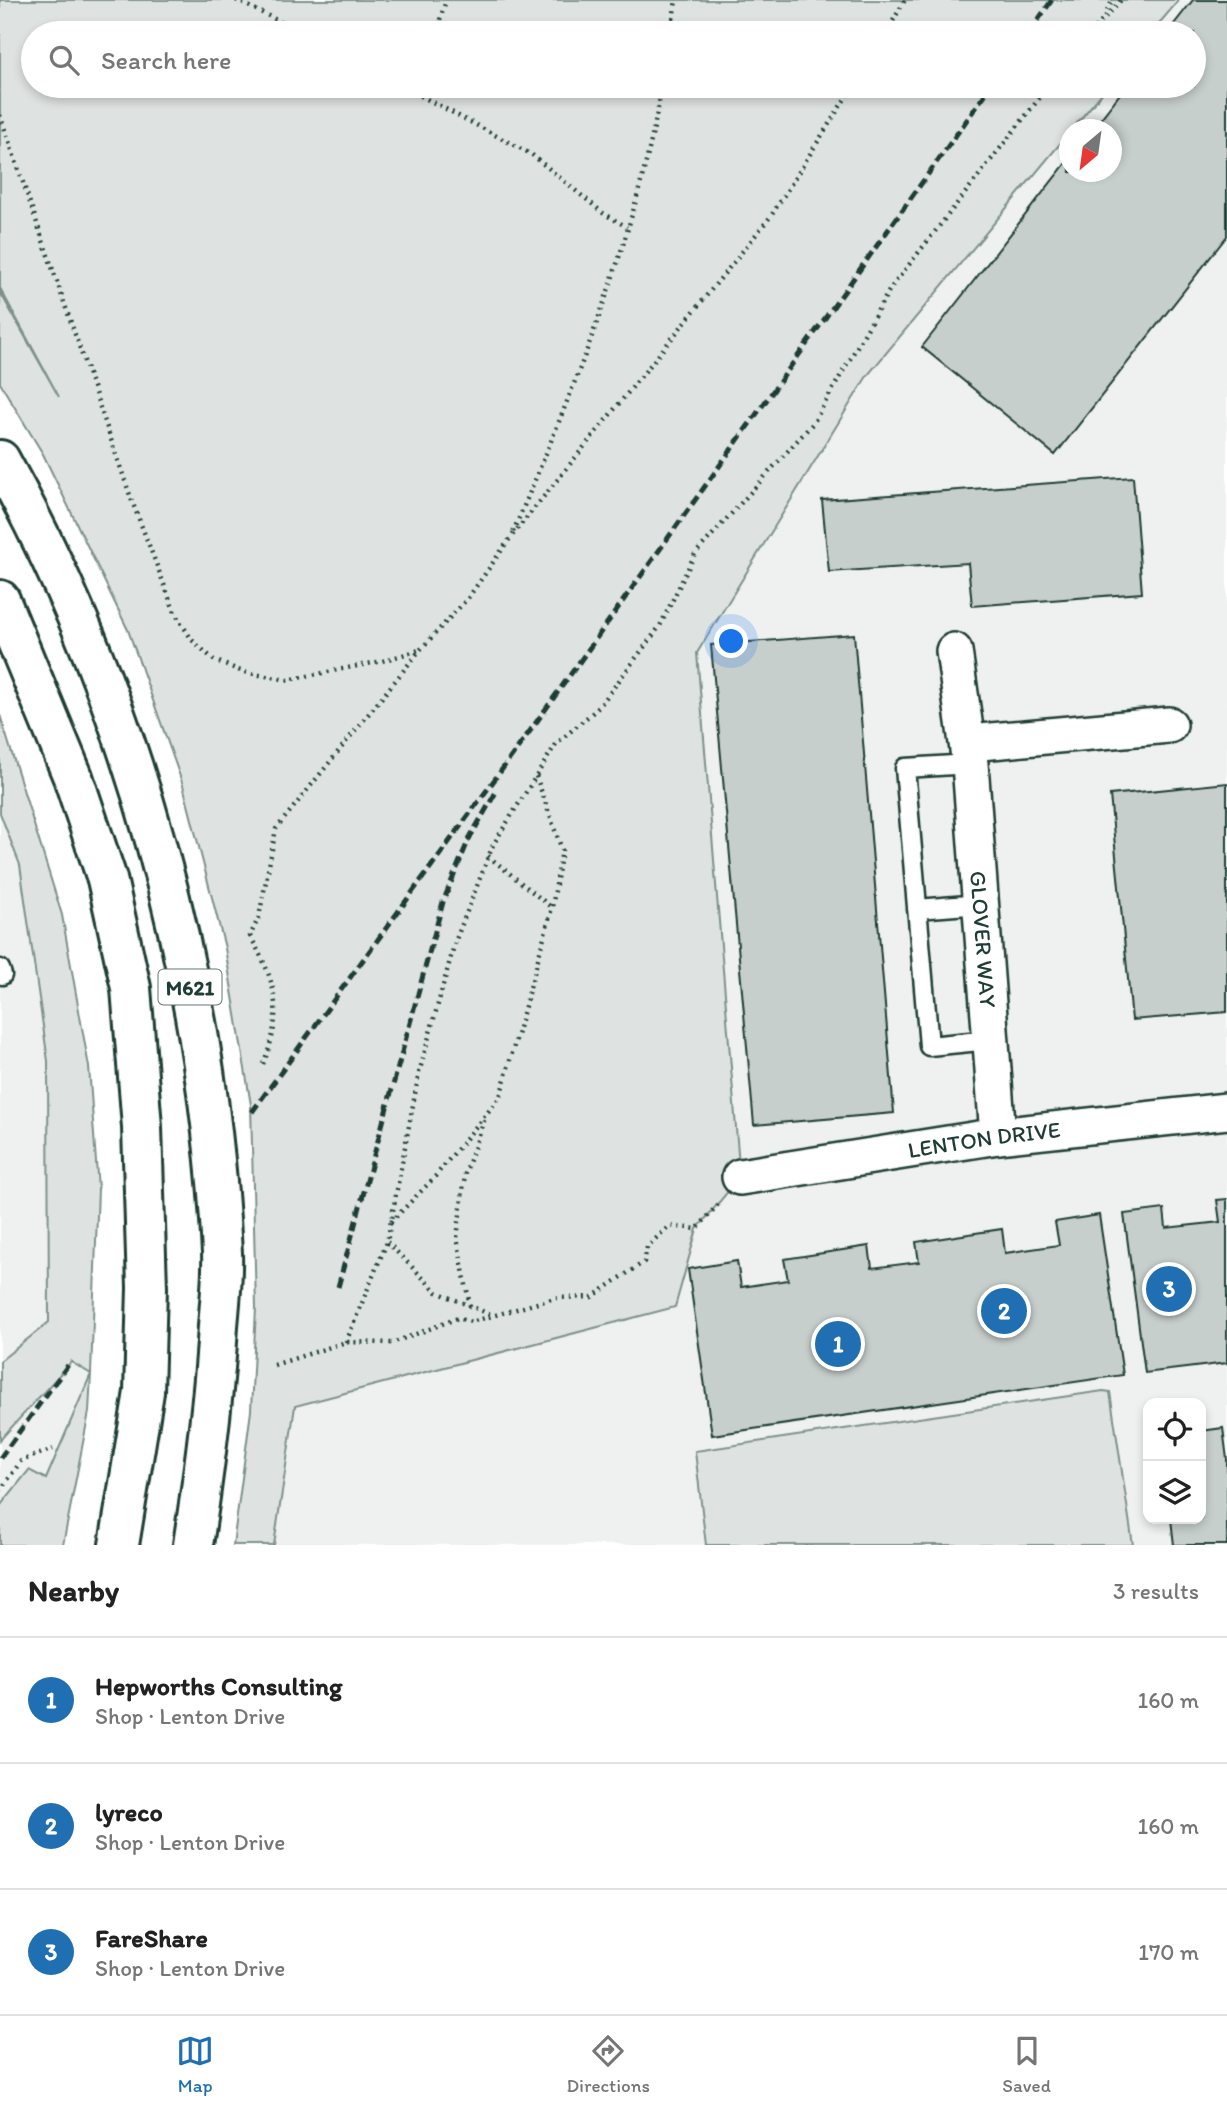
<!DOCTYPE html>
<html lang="en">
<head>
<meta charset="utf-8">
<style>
  :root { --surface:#fff; --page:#f6f6f6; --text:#222; --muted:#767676; --line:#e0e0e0; --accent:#1f6fb2 }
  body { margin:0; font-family:Itim,sans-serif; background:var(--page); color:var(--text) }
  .controls { position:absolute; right:21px; bottom:21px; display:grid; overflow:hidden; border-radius:14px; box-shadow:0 4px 10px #0003 }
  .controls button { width:63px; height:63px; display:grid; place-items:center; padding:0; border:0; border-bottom:2px solid var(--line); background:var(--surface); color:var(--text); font:35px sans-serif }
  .compass { position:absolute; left:1059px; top:119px; width:63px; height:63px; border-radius:50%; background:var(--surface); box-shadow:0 4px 10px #0003; rotate:209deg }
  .you { position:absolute; left:732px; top:642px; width:24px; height:24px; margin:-18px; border:5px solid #fff; border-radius:50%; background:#1a73e8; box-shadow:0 0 0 10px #1a73e833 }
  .badge { display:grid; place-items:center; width:46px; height:46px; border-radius:50%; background:var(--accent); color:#fff; font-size:23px; font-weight:700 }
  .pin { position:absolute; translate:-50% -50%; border:4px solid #fff; box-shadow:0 2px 7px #0006 }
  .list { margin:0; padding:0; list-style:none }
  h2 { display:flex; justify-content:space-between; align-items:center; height:91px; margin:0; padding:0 28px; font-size:30px }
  h2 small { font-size:23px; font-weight:400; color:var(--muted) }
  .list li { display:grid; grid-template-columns:46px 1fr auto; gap:21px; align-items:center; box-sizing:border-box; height:126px; padding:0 28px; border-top:2px solid var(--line) }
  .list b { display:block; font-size:26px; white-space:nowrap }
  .list p { margin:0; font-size:23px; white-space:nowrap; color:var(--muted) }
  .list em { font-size:23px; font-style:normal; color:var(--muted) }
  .icon { flex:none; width:38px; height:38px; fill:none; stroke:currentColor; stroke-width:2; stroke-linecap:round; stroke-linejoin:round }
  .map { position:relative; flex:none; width:1227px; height:1545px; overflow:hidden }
  .search { position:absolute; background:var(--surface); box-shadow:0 4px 10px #0003; left:21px; right:21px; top:21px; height:77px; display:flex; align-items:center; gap:18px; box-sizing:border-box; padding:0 24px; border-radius:38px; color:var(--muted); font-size:26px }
  .sheet { height:469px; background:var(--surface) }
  nav { display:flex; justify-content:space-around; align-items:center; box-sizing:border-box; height:98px; border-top:2px solid var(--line); background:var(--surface); font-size:19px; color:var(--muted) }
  nav a { display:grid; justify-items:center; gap:4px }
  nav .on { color:var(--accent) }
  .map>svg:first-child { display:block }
  .built { fill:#eef1f0; fill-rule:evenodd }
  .green { fill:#dee3e2; stroke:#7e908b; stroke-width:2 }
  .building { fill:#c7cfcc; stroke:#1f3d34; stroke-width:2 }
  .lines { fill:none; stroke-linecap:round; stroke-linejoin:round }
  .lane-casing { stroke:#1f3d34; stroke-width:23 }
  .street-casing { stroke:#1f3d34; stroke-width:40 }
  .highway-casing { stroke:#1f3d34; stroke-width:44 }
  .path { stroke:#1f3d34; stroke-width:4.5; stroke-dasharray:2 5; stroke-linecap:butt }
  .lane { stroke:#fff; stroke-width:18 }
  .street { stroke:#fff; stroke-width:35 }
  .highway { stroke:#fff; stroke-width:38 }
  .rail { stroke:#1f3d34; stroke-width:5; stroke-dasharray:10 5; stroke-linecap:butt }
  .labels { text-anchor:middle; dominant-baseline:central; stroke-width:5; stroke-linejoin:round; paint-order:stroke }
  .shield { fill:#fff; stroke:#627771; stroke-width:2 }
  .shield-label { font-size:21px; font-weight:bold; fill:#1f3d34 }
  .street-label { font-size:23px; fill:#1f3d34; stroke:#fff }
</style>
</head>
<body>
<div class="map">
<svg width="1227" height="1545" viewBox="0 0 1227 1545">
  <rect width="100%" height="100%" fill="#fff"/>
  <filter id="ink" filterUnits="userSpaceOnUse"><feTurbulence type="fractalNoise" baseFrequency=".0143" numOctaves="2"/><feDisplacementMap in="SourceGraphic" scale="14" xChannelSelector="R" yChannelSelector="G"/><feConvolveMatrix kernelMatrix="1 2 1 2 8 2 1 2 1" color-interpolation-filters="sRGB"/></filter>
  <g filter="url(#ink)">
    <path class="built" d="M1179 0H1227V1545H274L295 1406 675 1307 697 1229 740 1177 696 653 867 376 1069 132 1070 172H1112V130L1071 129 1108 86H1194V33H1151ZM1148 1403H1201V1519H1148Z
      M0 813 20 865 48 1061 49 1322 0 1361Z
      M71 1361 91 1373 46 1479 0 1506V1440Z"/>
    <path class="green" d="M0 0H1179L1151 33H33V86H1108L867 376 697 653 740 1177 697 1229 675 1307 295 1406 274 1545H233L251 1411 256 1308 251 1105 225 948 183 785 128 630 43 454 0 383V292L59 397 0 288Z
      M0 715 62 915 89 1067 98 1189 91 1373 89 1412 63 1545H0V1506L29 1470 46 1479 91 1374 71 1362 0 1440V1361L49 1322 48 1061 20 865 0 813Z
      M1103 1391 1110 1392 1133 1545H706L695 1451Z"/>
    <path class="building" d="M1193 0H1227V236L1055 455 922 347 1070 158V172H1112V130H1092L1126 86H1194V33H1167Z
      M1133 477 1142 593 972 606 968 563 829 572 822 500Z
      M854 634 894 1113 754 1125 711 645Z
      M1227 783V1012L1132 1020 1110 795Z
      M1227 1199V1363L1145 1373 1124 1214 1164 1209 1166 1228 1220 1222 1217 1200Z
      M1099 1215 1123 1375 712 1435 688 1269 737 1261 741 1287 788 1280 784 1259 869 1246 872 1268 919 1262 916 1242 1002 1229 1005 1253 1059 1245 1055 1222Z
      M1223 1428 1227 1459V1545H1174L1171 1519H1201V1431Z"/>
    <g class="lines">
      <g class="lane-casing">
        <path id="lane" d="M970 764 905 768 929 1046 990 1040
          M917 909 981 904
          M0 969 2 975"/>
      </g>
      <g class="street-casing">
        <g id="street">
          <path id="s1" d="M954 651 970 764 998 1136"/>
          <path d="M969 743 1169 725"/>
          <path id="s2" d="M740 1177 998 1136 1227 1111"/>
        </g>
      </g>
      <g class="highway-casing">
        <path id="highway" d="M0 460C134 700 208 979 222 1253 223 1277 220 1302 218 1326 214 1400 204 1472 193 1545
          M0 600 73 777 107 879 131 988 142 1127 147 1288 144 1392 119 1545"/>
      </g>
      <path class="path" d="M236 0 303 33
        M1107 11 1113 0
        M436 33 446 0
        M671 33 676 0
        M886 33 905 0
        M1091 33 1121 0
        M402 86 531 154 603 213 627 227
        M0 115 132 501 175 613 192 640 214 660 243 672 288 680 382 661 419 650
        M513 532C574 388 635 241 662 86
        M488 856 551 907
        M263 1064C284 1014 277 982 250 936L259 917 276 829 420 650 468 598 511 537 771 216 853 86
        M391 1222 433 1179 500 1097 552 908 562 850 536 776
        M387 1242 437 1292 494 1316
        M470 1306 457 1238 465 1174 485 1118
        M346 1342 387 1242 419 1073 455 942 493 845 556 744 599 707 660 626 695 554 814 422 890 289 1049 86
        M274 1365 346 1342 392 1343 458 1318 471 1322 555 1298 592 1297 644 1262 647 1247 669 1226 697 1229 720 1202
        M0 1491 21 1461 53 1449"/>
      <use href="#lane" class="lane"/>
      <use href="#street" class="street"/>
      <use href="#highway" class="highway"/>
      <path class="rail" d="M1029 33 1052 0
        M252 1112 530 731 991 86
        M338 1287 443 902 469 839 496 792
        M0 1458 71 1361"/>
    </g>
  </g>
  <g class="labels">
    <rect class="shield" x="158.5" y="969.5" width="63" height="35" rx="5"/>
    <g class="shield-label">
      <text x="190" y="987">M621</text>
    </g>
    <g class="street-label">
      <text stroke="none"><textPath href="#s1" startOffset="290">GLOVER WAY</textPath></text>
      <text stroke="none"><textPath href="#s2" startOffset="247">LENTON DRIVE</textPath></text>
    </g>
  </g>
</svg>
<div class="controls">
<button><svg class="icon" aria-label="locate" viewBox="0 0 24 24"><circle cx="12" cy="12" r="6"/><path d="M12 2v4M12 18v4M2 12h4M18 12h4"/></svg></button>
<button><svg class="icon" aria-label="layers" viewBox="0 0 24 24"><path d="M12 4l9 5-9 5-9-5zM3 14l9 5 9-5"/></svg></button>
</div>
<svg class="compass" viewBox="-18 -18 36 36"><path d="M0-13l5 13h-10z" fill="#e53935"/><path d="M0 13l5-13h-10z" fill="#767676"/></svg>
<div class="you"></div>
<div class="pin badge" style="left:838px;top:1344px">1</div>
<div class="pin badge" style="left:1004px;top:1311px">2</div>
<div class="pin badge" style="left:1169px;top:1289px">3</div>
<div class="search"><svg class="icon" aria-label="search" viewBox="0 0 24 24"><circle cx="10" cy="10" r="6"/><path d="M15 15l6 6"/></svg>Search here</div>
</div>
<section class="sheet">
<h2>Nearby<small>3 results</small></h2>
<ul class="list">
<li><span class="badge">1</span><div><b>Hepworths Consulting</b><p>Shop · Lenton Drive</p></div><em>160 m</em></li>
<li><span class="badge">2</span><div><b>lyreco</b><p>Shop · Lenton Drive</p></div><em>160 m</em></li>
<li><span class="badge">3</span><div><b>FareShare</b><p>Shop · Lenton Drive</p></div><em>170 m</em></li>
</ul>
</section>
<nav>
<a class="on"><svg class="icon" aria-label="map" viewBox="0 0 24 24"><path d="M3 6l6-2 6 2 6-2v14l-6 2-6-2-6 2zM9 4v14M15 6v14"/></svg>Map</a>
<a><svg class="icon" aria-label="directions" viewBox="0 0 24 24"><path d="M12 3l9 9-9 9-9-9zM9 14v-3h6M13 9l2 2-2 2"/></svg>Directions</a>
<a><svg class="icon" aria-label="saved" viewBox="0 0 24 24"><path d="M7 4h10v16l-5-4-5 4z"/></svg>Saved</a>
</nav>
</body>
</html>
